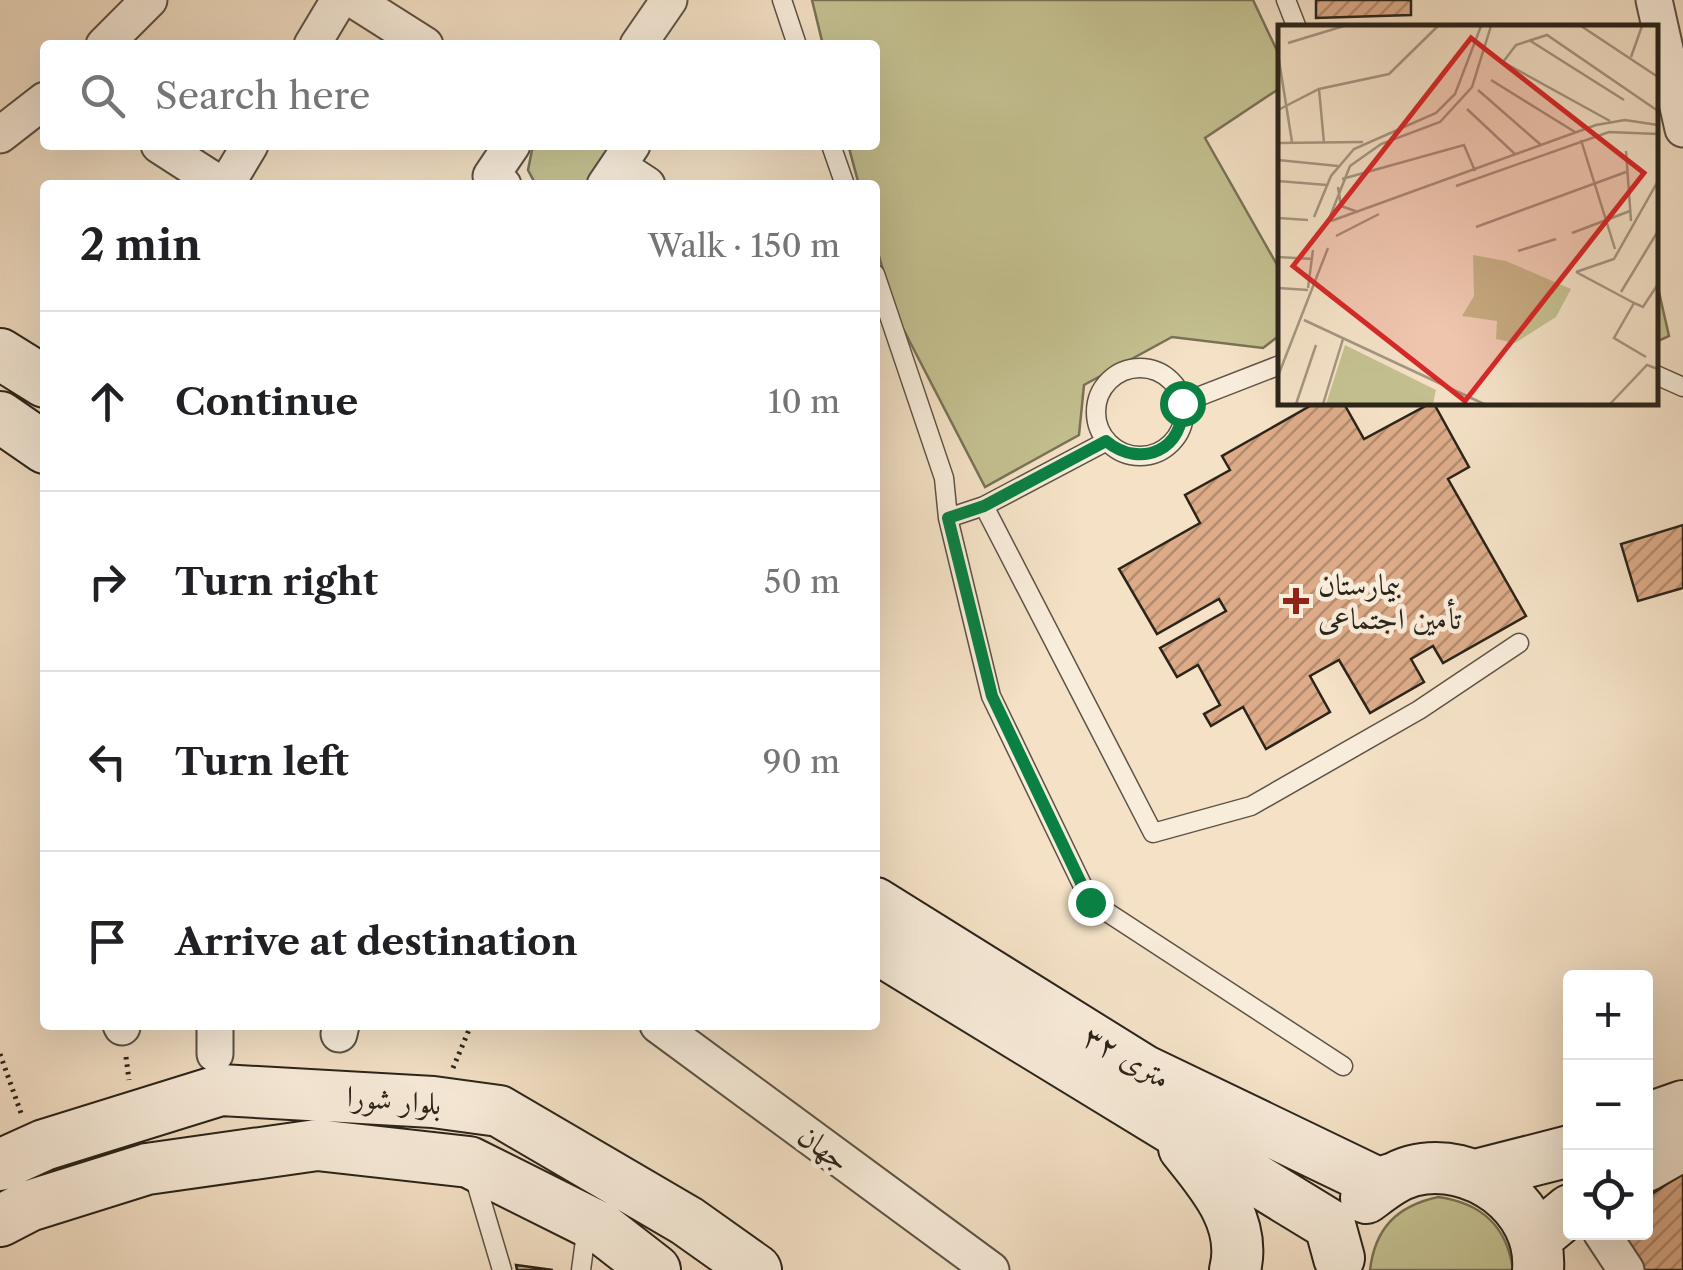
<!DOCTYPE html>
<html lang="en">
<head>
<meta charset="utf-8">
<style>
  :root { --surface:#fff; --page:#f2f2f2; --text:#202124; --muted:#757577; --line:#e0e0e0 }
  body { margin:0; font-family:"Libre Caslon Text",Amiri,serif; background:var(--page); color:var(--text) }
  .controls { position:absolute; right:30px; bottom:30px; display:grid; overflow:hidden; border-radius:10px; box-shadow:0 10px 40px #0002 }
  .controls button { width:90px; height:90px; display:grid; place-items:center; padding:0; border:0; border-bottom:2px solid var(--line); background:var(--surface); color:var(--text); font:50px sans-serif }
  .stop { position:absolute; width:30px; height:30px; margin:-22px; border:8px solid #0b8043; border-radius:50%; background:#fff }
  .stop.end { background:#0b8043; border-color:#fff; box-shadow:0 2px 10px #0008 }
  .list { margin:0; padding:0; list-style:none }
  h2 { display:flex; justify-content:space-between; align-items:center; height:130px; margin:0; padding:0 40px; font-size:42px }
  h2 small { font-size:32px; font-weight:400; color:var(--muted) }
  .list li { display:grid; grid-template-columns:65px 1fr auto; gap:30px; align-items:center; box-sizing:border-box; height:180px; padding:0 40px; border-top:2px solid var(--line) }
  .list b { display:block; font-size:38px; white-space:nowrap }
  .list em { font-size:32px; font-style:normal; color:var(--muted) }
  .icon { flex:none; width:55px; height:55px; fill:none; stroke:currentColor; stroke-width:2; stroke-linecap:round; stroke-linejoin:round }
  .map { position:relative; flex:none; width:1683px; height:1270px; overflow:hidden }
  .search { position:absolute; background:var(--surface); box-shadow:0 10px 40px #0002; left:40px; top:40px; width:840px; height:110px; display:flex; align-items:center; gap:25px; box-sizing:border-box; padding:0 35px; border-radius:10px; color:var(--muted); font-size:38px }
  .panel { position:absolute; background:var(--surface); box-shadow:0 10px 40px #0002; left:40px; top:180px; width:840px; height:850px; border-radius:10px }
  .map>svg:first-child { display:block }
  .green { fill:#c4c090; stroke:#787255; stroke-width:2.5 }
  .building { fill:url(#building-hatch); stroke:#2b241a; stroke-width:2.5 }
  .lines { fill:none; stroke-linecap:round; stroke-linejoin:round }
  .lane-casing { stroke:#5d5345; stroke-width:21 }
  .street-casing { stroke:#5d5345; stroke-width:39 }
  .secondary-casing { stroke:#2b241a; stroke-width:54 }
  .path { stroke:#2b241a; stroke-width:5; stroke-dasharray:2.5 5; stroke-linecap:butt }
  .lane { stroke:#f8ecda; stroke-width:18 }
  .street { stroke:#f8ecda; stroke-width:35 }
  .secondary { stroke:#f8ecda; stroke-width:50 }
  .route { stroke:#0b8043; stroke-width:12 }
  .poi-dot { fill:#8f2418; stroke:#f8ecda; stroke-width:4 }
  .labels { text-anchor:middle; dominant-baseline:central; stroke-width:9; stroke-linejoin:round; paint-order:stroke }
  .poi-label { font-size:30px; fill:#2b241a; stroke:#f8ecda; text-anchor:start }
  .street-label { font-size:30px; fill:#2b241a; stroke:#f8ecda }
  .inset-road { fill:none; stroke:#a49581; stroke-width:2.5 }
  .view { fill:#d62828; fill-opacity:0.15; stroke:#d62828; stroke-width:5 }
  .inset-edge { fill:none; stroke:#2b241a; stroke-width:5 }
</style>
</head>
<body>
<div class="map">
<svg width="1683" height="1270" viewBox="0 0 1683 1270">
  <defs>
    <pattern id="building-hatch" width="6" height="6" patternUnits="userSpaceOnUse" patternTransform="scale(2.5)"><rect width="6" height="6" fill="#ddab88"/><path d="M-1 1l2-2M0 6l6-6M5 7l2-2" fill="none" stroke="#b38b6e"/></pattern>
  </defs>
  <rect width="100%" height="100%" fill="#f4e1c6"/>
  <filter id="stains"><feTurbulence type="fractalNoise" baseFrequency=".002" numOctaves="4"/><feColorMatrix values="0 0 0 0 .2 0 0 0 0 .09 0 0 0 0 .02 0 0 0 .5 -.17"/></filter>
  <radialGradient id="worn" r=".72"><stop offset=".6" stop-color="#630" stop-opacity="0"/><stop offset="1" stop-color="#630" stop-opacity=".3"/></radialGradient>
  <path class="green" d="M812 0H1253L1280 57V88L1205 138 1280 270V335L1263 348 1172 337 1084 385 1079 435 985 487 896 315 875 242V185H859L849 148 875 145V45H823Z
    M533 145H617L591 185H536L528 170Z
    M1656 279 1669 336 1656 342Z
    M1438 1197C1482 1203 1507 1226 1513 1270H1370C1375 1228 1397 1206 1438 1197Z"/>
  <path class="building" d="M1316 0H1411V15L1316 18Z
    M1317 402H1343L1364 439 1433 402 1469 467 1448 479 1526 616 1443 663 1433 646 1411 659 1424 682 1370 713 1339 660 1310 676 1330 712 1266 749 1243 707 1211 726 1204 714 1220 705 1198 665 1177 677 1160 648 1226 611 1219 599 1157 634 1119 569 1200 523 1185 495 1230 470 1222 456Z
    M1683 525V588L1638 601 1621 544Z
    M1683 1173V1270H1643L1617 1232H1646V1198Z
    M516 1265 553 1270H517Z"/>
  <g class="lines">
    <g class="lane-casing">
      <path id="lane" d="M782 0 797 45
        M1286 0 1297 28
        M831 145 845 185
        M875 274 944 478 948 518 991 696 1090 901 1343 1066
        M1096 412a44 44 0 1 1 88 0a44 44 0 1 1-88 0Z
        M1656 375 1683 387
        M1182 403 1280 365
        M984 506 1153 833 1251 806 1419 710 1519 643
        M948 518 984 506 1107 441
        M474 1176 502 1270
        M581 1270 587 1226"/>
    </g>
    <g class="street-casing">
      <path id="street" d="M354 0 425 45
        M1654 0 1683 129
        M104 45 149 0
        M312 45 339 0
        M638 45 669 0
        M0 135 45 100
        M159 145 221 185
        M618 166 647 185
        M226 185 250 145
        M503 185 491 176 512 145
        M605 185 632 145
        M121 1025 122 1027
        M215 1025V1054
        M658 1025 991 1270
        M339 1034 341 1025
        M1601 1232 1626 1270"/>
    </g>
    <g class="secondary-casing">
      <path id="secondary" d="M0 354 45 382
        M0 417 45 448
        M875 903 1143 1070 1380 1184 1391 1179
        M875 947 1330 1225 1339 1258
        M1646 1119 1683 1106
        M1184 1148C1212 1183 1247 1222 1235 1270
        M0 1165 44 1145 221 1090 433 1102 499 1111 687 1221 756 1270
        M1646 1166 1683 1145
        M1476 1175 1570 1151
        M1366 1198C1381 1187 1394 1176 1412 1171 1473 1155 1543 1205 1538 1270
        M0 1221 29 1206 147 1169 317 1145 469 1162 601 1228 655 1270
        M1535 1239 1570 1210"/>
    </g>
    <path class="path" d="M0 1054 21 1113
      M126 1057 129 1080
      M453 1068 471 1025"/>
    <use href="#lane" class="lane"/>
    <use href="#street" class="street"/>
    <use href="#secondary" class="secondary"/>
  </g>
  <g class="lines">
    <path class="route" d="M1090 902 992 696 948 518 984 506 1106 441C1141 470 1186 449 1182 403"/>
  </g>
  <path class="poi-dot" d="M1291 586h10v10h10v10h-10v10h-10v-10h-10v-10h10z"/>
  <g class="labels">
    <g class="poi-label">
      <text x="1318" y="584">بیمارستان<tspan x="1318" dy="34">تأمین اجتماعی</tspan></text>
    </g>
    <g class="street-label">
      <text transform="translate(1127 1057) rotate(30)">۳۲ متری</text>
      <text transform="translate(394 1100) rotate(5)">بلوار شورا</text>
      <text transform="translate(824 1148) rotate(36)">جهان</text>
    </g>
  </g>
  <g transform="translate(1278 25)">
    <rect width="380" height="380" fill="#f4e1c6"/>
    <path d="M195 230 228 236 293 264 278 292 237 318 218 314 219 296 184 291 196 271ZM67 320 158 365 155 379H48Z" fill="#c4c090"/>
    <path class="inset-road" d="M303 1 380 52M251 15 346 75M10 18 66 1M0 29 14 117M353 32 364 1M213 55 297 107M41 64 46 118M200 65 263 120M189 84 238 130M0 85 41 64 111 49 160 1M332 96 225 37 238 20 269 10 380 86M303 115 337 224M0 118 85 117M348 126 353 196M0 135 60 141M64 154 186 120 197 146M0 156 49 160M178 161 331 107 380 109M60 162 63 181 80 187M36 192 53 151 76 124 158 88 177 69 203 1M0 193 30 195M51 194 72 141 103 119 162 97 194 62 213 1M53 196 318 100 347 95 380 100M198 202 348 147M294 208 352 186M58 211 101 189M240 226 278 214M0 232 35 234M298 247 336 234 380 156M298 247 356 278M0 263 30 265M30 263 35 225M343 267 380 206M356 278 336 313 368 332M356 278 365 282 380 259M26 295 206 379M0 351 50 223M18 379 38 320M45 379 65 314M332 379 369 340 380 344"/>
    <path class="view" d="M193 13 366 148 187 376 15 241Z"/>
    <rect width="380" height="380" class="inset-edge"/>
  </g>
  <rect width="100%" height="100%" filter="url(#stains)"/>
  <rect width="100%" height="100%" fill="url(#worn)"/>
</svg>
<div class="controls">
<button>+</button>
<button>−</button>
<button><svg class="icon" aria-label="locate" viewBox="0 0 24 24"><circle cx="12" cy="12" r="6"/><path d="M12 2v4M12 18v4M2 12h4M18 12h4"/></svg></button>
</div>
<div class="stop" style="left:1182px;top:403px"></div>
<div class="stop end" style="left:1090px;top:902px"></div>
<div class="search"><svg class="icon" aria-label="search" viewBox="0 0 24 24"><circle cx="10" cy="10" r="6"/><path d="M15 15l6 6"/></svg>Search here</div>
<section class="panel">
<h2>2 min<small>Walk · 150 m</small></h2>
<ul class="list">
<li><svg class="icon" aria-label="ahead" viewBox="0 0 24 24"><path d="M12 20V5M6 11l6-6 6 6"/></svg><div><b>Continue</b></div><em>10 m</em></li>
<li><svg class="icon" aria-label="right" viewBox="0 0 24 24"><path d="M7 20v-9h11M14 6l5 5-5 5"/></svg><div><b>Turn right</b></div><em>50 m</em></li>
<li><svg class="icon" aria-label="left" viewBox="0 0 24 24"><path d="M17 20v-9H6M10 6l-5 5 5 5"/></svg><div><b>Turn left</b></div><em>90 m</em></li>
<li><svg class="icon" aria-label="arrive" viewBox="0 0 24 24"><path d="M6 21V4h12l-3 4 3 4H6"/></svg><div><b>Arrive at destination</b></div></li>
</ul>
</section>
</div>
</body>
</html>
